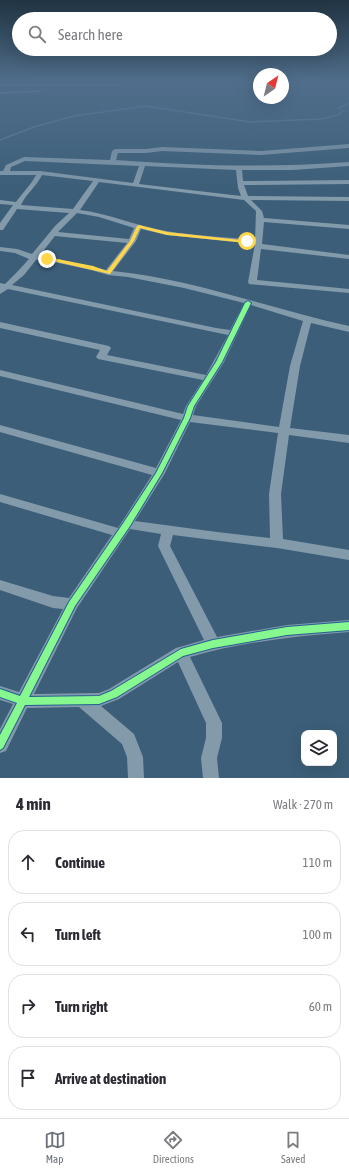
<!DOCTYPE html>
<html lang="en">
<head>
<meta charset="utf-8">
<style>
  :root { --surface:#fff; --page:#f2f2f3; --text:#2b2b33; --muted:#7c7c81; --line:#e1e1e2; --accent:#6c717a }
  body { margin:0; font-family:"Asap Condensed",sans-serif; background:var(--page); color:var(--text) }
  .controls { position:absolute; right:12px; bottom:12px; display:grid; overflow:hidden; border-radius:8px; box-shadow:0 4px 16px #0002 }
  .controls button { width:36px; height:36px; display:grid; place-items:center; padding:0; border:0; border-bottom:1px solid var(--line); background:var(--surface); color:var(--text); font:20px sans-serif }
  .compass { position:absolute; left:253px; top:68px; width:36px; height:36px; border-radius:50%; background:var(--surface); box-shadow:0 4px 16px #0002; rotate:35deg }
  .stop { position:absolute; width:12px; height:12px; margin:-9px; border:3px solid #ffd54a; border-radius:50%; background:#fff }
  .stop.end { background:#ffd54a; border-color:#fff; box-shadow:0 1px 4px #0008 }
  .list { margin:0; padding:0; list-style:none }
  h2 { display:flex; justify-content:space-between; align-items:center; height:52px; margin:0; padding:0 16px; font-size:17px }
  h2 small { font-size:13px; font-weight:400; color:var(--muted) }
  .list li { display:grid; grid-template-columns:26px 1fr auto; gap:12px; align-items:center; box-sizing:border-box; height:64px; margin:0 8px 8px; padding:0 8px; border:1px solid var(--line); border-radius:16px }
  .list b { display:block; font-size:15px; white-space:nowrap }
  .list em { font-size:13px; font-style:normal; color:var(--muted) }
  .icon { flex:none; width:22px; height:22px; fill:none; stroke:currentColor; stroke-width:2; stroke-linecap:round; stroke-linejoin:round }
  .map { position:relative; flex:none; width:349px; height:778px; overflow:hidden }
  .search { position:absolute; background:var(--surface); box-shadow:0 4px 16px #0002; left:12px; right:12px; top:12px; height:44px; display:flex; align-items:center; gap:10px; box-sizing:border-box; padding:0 14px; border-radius:22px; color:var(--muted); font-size:15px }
  .sheet { height:340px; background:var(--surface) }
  nav { display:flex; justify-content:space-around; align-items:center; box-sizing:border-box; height:56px; border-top:1px solid var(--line); background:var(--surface); font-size:11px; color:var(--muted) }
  nav a { display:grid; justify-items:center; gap:2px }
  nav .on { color:var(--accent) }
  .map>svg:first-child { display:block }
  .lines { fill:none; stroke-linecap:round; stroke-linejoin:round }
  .stream { stroke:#557f9e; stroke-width:1.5 }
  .street { fill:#839aab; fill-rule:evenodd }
  .cycleway-casing { stroke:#236190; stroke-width:2 }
  .cycleway { fill:#87f88f; fill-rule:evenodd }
  .route { fill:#ffd54a }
</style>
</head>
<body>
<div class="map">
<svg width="349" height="778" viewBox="0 0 349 778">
  <rect width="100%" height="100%" fill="#3c5e78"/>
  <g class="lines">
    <path class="stream" d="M0 140 34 127 74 116 146 106 250 122 321 119 338 115 343 111 339 108 349 103"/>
    <path class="street" d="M0 84H121L123 85 121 86H0Z
      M42 90 40 92 0 94V92Z
      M349 144V148L261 155 162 151 146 153H118L116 160C196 166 270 168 349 162V166L293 170H242L243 181 349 180V184L244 185 248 196 349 197V201L251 200 262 211 264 218 349 225V229L264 222 262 244 349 255V259L261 249 257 280 349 289V293L249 284 248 282 255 244 167 235 141 229 136 241 113 271C194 279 270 309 349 326V332L311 323 300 366 290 428 349 435V443L289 435 281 494 283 539 349 550V560L277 548 173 535 170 546 217 637 287 625 349 620V632C295 636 242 642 190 657L222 723V738L217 758 219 778H203L201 758 206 738V723L178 662 119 699 101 706 134 734 143 757 144 778H128L127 757 122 744 79 707 27 708 6 751 0 753V729L13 704 0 700V686L19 692 63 609 53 608 0 590V580L53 596 69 598 112 535 0 502V494L118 528 152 475 0 432V425L156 468 181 420 0 376V370L183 414 186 406 203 380 98 359 96 357 100 350 0 328V322L109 346 111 348 107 355 206 375 228 335 8 289 0 294V283L5 284 18 271 29 259 15 253 0 251V247L17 249 32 254 55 226 69 213 17 209 3 230H0V223L13 205 0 204V200L16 202C23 192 31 185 36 175H0V171H3L6 165 24 157 110 160 112 151 115 149H146L162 147 261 151ZM25 161 139 166 133 183 40 171H10L11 167ZM145 166 236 170 238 188 241 196 139 184ZM42 175 93 181 73 209 21 205C26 194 36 187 42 175ZM99 182 244 200 256 211 255 240C226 237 195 236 166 231 137 226 110 214 80 210ZM77 213 99 217 134 228 129 239 58 232ZM55 236 127 243 106 270 40 255ZM40 259 91 270 108 275 128 277 184 288 244 303 230 330 216 328 12 285 24 275 36 260ZM251 305 303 321 290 366 279 427 193 415 196 406 224 362ZM190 422 278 433 269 494 270 538 217 532 135 521 165 473ZM130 529 161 534 158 546 204 640 176 648 109 689 99 693 34 694 77 608Z"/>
    <g class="cycleway-casing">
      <path id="cycleway" d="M248 301 251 303 222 362 194 406 190 418 162 473 130 526 75 606 29 697 99 696 111 691 181 649 213 640 287 627 349 622V630L287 635 213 648 183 656 117 697 99 704 25 705 3 748 0 750V735L17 703 0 697V689L20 696 69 602 124 522 156 473 184 418 188 406 216 362 245 303Z"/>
    </g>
    <use href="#cycleway" class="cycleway"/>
  </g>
  <linearGradient id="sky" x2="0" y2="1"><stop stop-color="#213442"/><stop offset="0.43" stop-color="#506e8b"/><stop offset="1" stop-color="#506e8b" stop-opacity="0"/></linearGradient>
  <rect width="349" height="191" fill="url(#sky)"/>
  <path class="route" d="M139 225 167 232 250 241 247 243 167 235 140 228 134 241 110 274 44 259 47 257 93 266 107 271 130 241 137 226Z"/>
</svg>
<div class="controls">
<button><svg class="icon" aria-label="layers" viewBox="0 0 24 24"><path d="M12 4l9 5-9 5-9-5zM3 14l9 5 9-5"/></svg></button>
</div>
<svg class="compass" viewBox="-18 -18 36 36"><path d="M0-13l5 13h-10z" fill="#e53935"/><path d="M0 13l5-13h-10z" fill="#7c7c81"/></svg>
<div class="stop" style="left:247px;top:241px"></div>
<div class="stop end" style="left:47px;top:259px"></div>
<div class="search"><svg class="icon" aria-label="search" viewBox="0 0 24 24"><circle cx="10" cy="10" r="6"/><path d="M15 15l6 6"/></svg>Search here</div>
</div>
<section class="sheet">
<h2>4 min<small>Walk · 270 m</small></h2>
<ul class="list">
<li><svg class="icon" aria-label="ahead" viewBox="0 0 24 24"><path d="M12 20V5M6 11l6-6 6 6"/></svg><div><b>Continue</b></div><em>110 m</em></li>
<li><svg class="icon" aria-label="left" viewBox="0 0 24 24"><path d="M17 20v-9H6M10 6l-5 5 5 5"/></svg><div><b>Turn left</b></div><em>100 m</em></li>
<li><svg class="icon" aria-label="right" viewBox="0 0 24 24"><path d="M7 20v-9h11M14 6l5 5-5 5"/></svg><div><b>Turn right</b></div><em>60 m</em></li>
<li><svg class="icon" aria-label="arrive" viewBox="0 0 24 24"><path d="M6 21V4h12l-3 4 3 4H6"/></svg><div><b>Arrive at destination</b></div></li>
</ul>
</section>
<nav>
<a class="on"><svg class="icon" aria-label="map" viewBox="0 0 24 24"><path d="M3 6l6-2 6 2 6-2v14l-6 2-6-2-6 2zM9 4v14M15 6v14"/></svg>Map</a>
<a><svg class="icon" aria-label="directions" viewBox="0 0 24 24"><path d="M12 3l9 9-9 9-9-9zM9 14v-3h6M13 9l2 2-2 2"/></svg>Directions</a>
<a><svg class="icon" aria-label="saved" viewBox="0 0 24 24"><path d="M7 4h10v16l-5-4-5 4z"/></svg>Saved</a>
</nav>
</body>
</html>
